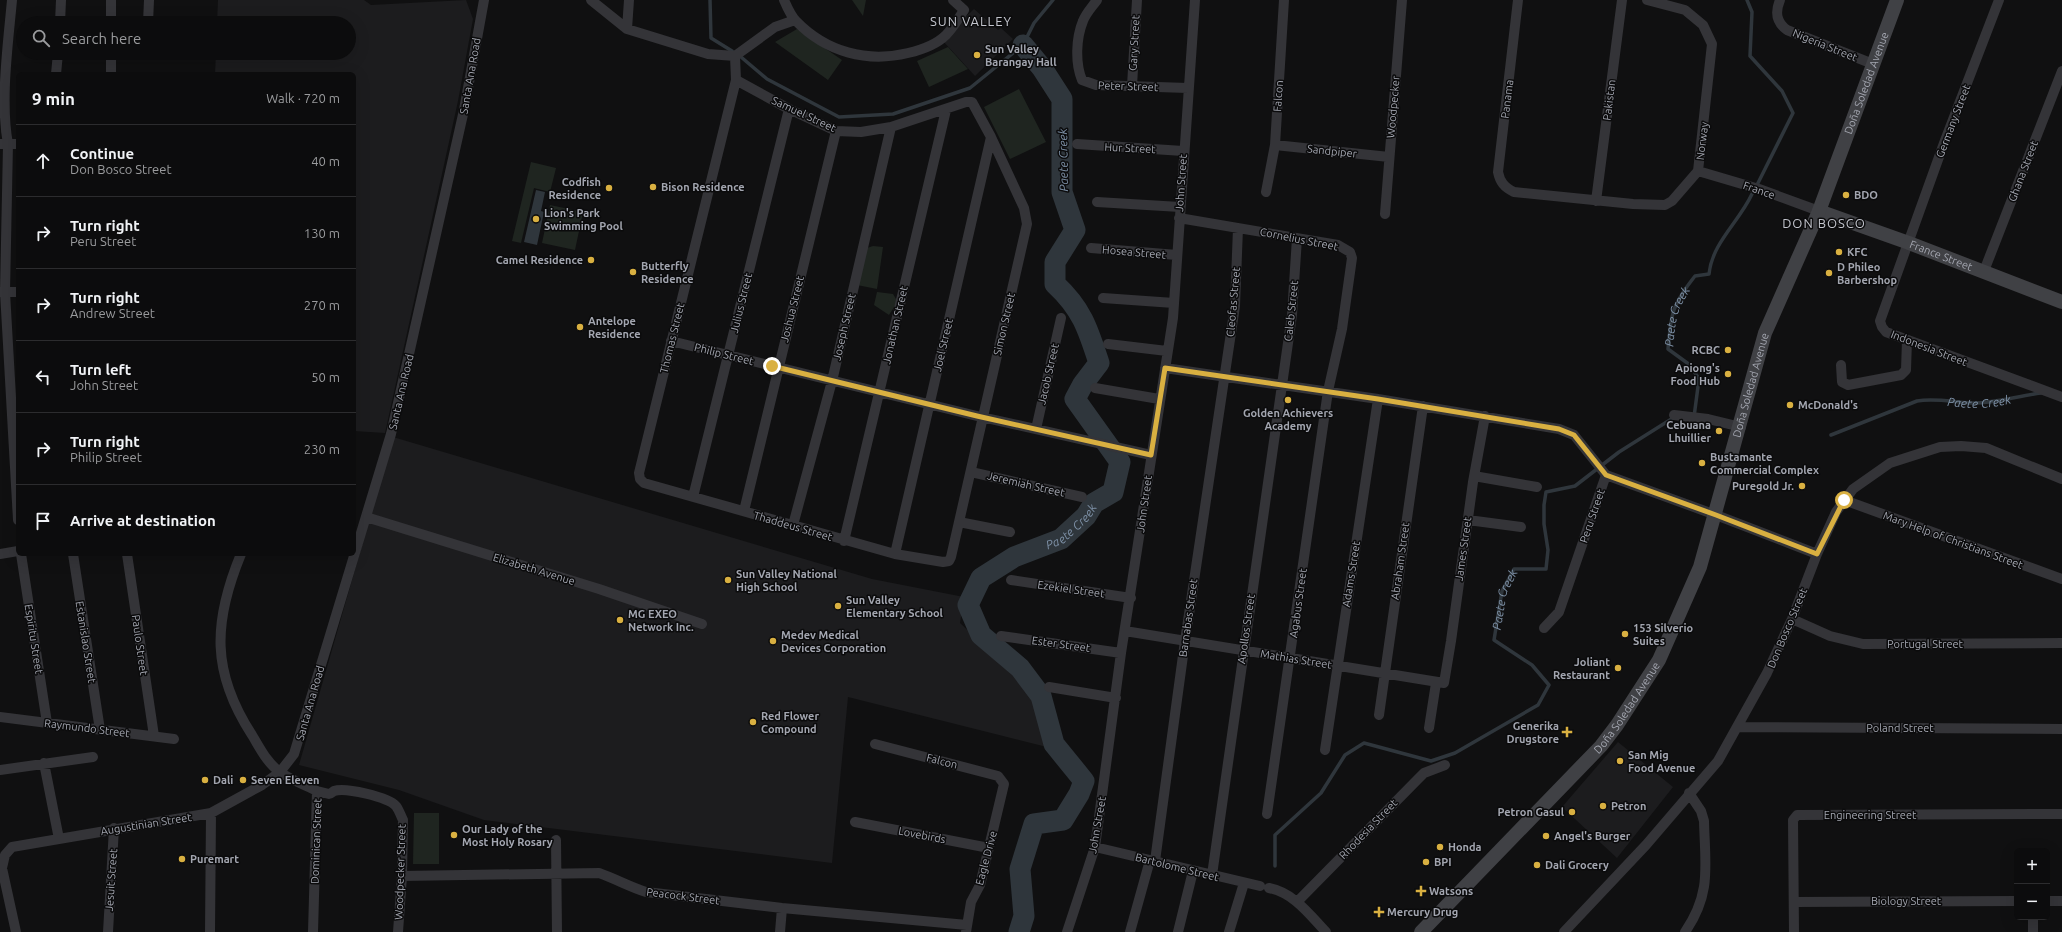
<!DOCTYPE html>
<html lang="en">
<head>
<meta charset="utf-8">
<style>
  :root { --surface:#0c0c0d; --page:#151516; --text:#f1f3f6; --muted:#9a9b9d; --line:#2c2c2e }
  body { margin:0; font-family:Ubuntu,sans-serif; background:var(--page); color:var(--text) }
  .controls { position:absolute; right:12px; bottom:12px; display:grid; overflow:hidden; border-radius:6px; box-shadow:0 4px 16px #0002 }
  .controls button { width:36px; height:36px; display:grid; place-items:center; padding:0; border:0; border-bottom:1px solid var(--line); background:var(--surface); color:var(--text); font:20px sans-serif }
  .stop { position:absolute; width:12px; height:12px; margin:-9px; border:3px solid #d9b041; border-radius:50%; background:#fff }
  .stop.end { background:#d9b041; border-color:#fff; box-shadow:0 1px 4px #0008 }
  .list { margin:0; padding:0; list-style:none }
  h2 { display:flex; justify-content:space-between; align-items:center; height:52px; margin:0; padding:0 16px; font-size:17px }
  h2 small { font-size:13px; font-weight:400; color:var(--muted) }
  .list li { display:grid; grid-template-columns:26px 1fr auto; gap:12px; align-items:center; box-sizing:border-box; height:72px; padding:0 16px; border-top:1px solid var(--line) }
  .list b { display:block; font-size:15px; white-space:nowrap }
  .list p { margin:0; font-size:13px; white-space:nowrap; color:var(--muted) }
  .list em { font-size:13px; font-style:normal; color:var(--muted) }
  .icon { flex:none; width:22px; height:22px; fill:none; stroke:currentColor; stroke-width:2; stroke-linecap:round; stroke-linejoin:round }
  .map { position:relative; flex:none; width:2062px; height:932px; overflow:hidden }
  .search { position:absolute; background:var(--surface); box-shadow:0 4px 16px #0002; left:16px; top:16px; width:340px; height:44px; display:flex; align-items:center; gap:10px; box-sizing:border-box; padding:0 14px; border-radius:22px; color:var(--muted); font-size:15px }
  .panel { position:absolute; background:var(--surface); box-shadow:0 4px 16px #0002; left:16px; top:72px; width:340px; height:484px; border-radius:6px }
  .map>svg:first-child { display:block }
  .built { fill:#1c1c1e }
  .green { fill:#1f2520 }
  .water { fill:#2f363c }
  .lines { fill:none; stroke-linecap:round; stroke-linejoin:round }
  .stream { stroke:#2f363c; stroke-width:3.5 }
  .river { stroke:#2f363c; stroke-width:21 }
  .minor { stroke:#343438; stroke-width:10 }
  .secondary { stroke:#404145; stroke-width:14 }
  .route { stroke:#d9b041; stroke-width:5 }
  .poi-dot { fill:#d9b041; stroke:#0b0b0c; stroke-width:1.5 }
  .labels { text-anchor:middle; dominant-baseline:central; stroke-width:3; stroke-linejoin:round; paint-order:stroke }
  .street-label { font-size:11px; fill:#a3a6b0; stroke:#0b0b0c }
  .poi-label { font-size:11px; font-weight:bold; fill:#a3a6b0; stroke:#0b0b0c; text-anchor:start }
  .water-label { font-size:12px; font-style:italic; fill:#7e91a7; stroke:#0b0b0c }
  .quarter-label { font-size:13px; letter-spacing:1px; fill:#c3c5cd; stroke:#0b0b0c }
</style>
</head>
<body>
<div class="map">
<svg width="2062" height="932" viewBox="0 0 2062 932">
  <rect width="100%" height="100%" fill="#101011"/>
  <path class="built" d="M218 0H364L371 5 466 0 473 19 458 101 385 433 354 431V74H215L216 53H349V23H217Z
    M974 9 998 30 1001 28 1013 39 975 76 942 40Z
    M393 437 872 579 964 597 960 623 1037 696 1051 748 848 697 832 863 484 820 399 790 299 765Z
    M1618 742 1673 787 1617 858 1562 807Z"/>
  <path class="green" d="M852 0H866L863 16Z
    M797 29 842 60 828 80 775 42Z
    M948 47 968 69 929 87 917 61Z
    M1019 89 1046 142 1010 159 984 107Z
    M531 162 556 168 550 192 534 188 521 243 512 241Z
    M550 205 583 212 575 250 542 243Z
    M873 246 883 247 877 289 857 285 867 248Z
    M877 292 893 294 896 299V304L889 315 874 305Z
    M414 813H439V864H413Z"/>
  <path class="water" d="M536 190 545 192 541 211 544 212 537 245 524 242Z"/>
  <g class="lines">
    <g class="stream">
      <path d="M710 0 711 38 732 51"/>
      <path d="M1747 0 1752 12 1750 56 1782 91 1793 113 1757 185"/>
      <path d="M741 57 767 79 839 117 893 114 970 88 1023 45 1034 23 1053 0"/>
      <path id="s1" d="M1694 417 1699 379 1690 365 1668 349C1671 313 1672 305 1695 276L1709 274C1712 243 1739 222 1752 194"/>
      <path id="s2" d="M1831 435 1917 401C1935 398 1952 402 1970 403 1994 404 2017 396 2041 393"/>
      <path id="s3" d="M1275 866V835L1321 793 1345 755 1364 743 1431 761 1455 753 1538 705 1549 685 1532 665 1494 640 1502 591 1514 569H1546L1548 550 1544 524V505L1546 492 1575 486 1619 452 1673 418"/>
    </g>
    <path class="river" id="s4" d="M1019 932 1024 916 1020 869 1034 824 1063 820 1079 794 1084 781 1054 744 1041 696 1020 668 981 635 968 605 981 578 1014 557 1061 539 1086 516 1094 503 1113 492 1120 462 1075 399 1083 384 1099 363C1088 329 1082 309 1055 284V262L1075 230 1062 192V99L1042 68 1023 45"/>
    <path class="minor" d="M12 0C8 45 0 101 8 144L5 292 18 520
      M111 0V23
      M591 0 627 29 708 54 735 56 775 27 795 20
      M784 0C787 7 791 16 796 21 826 52 867 63 908 53 921 50 936 45 946 35 953 28 959 18 964 10L953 0
      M1097 0C1092 7 1086 13 1083 21 1076 38 1075 63 1082 80L1096 85 1188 88
      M1518 0 1498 172C1500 182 1504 187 1514 192L1633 204 1665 205 1672 201 1698 171 1712 44 1703 25 1685 10 1647 0
      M1780 0C1775 12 1776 22 1787 30L1873 64
      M1999 0 1944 143 1880 321 1882 327 1886 332 2062 397
      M60 23 61 0
      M148 23 149 0
      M627 29 629 0
      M111 53V74
      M735 56 736 80 639 473 640 479 644 483 895 554 943 562 949 561 951 557 1027 224 1024 208 991 137 972 102H966L891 127 861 132 836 131 789 109 736 80
      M56 74 58 53
      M1132 86 1137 0
      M0 144H18
      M1077 144 1183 151
      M1275 145 1389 157
      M1698 171 1759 189 1819 211
      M1266 192 1275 145 1284 0
      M1596 201 1622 0
      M1097 202 1180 207
      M1385 214 1402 0
      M1179 218 1338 245 1350 252 1352 258 1342 329 1328 391 1267 814
      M1091 248 1177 255
      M1984 271 2062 71
      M0 292H18
      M1103 298 1174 303
      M671 341 977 416 1151 455
      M1108 344 1167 351
      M1841 365 1842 382 1848 385 1901 375 1906 370 1907 340
      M1165 368 1378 399 1559 429 1574 435 1606 475
      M1095 388 1159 399
      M1674 415 1708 419 1741 427
      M1036 429 1061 318
      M971 472 1082 497
      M1474 476 1537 487
      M693 497 789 109
      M1844 500 2062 579
      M744 511 836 131
      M366 517 599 589 702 624
      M1468 520 1521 527
      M959 522 1010 532
      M793 525 832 381 891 127
      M844 541 946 110
      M0 554 18 551
      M21 554 47 723
      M73 554 100 730
      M127 554 154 736
      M241 554C213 622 211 672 252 735 260 748 267 763 280 772 291 780 305 785 317 791L313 932
      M895 554 991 137
      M1011 580 1131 598
      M1792 619 1830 636 1863 644 2062 643
      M1544 628 1559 612 1606 475 1716 515 1817 554
      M1125 631 1444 683 1451 641 1473 482 1485 416
      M1001 636 1121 653
      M1049 687 1116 698
      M1379 715 1423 406
      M0 717 174 739
      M1738 727 2062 729
      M1429 728 1436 683
      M875 744 998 776 1004 784 980 885 971 902 966 932
      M1325 750 1378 399
      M44 763 59 839
      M0 770 93 757
      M317 791 329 794C331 794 332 792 334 791 345 787 388 797 396 806 399 810 401 816 403 820L402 876 398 932
      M855 822 989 848
      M556 840 557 932
      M1095 847 1260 886
      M1155 861 1185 641 1235 306 1238 228
      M1212 875 1292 315 1297 238
      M402 876 599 873C616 879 630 887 646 892L782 908 967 925
      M1269 888C1294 893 1309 914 1326 932
      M2047 901H2062
      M1297 902 1418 779 1424 773 1445 765
      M1794 902 2017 901
      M2033 917V932
      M16 932 2 868 5 855 12 847 211 813 262 785 280 772 294 754 391 434 464 110 484 0
      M108 932 114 828
      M210 932 211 813
      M780 932 782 908
      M1067 932 1095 847 1121 653 1173 318 1195 0
      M1130 932 1150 860
      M1178 932 1193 871
      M1229 932 1244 883
      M1564 932 1646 845 1718 761 1767 673 1792 619 1817 554 1836 512 1853 489 1890 463 1940 447 1961 446 1986 448 2062 479
      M1685 932C1712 893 1705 865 1704 821L1701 811 1689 793
      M1794 932 1793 820 1797 815 2062 814"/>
    <g class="secondary">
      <path id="s5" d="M1819 211 1909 243 2062 302"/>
      <path id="s6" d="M1421 932 1601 746 1617 725 1659 660 1700 567 1765 333 1819 211 1897 0"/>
    </g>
  </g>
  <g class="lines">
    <path class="route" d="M772 366 977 416 1151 455 1165 368 1378 399 1559 429 1574 435 1606 475 1716 515 1817 554 1844 500"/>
  </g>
  <g class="poi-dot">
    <circle cx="977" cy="55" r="4"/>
    <circle cx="653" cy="187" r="4"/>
    <circle cx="609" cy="188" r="4"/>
    <circle cx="1846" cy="195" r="4"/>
    <circle cx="536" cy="219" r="4"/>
    <circle cx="1839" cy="252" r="4"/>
    <circle cx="591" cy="260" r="4"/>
    <circle cx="633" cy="272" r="4"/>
    <circle cx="1829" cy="273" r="4"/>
    <circle cx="580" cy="327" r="4"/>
    <circle cx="1728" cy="350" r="4"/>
    <circle cx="1728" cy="374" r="4"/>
    <circle cx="1288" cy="400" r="4"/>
    <circle cx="1790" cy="405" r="4"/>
    <circle cx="1719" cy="431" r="4"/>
    <circle cx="1702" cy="463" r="4"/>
    <circle cx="1802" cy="486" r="4"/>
    <circle cx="728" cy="580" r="4"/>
    <circle cx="838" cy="606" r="4"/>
    <circle cx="620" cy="620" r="4"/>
    <circle cx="1625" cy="634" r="4"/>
    <circle cx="773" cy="641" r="4"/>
    <circle cx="1618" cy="668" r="4"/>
    <circle cx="753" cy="722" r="4"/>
    <path d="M1565 726h4v4h4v4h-4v4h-4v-4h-4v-4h4z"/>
    <circle cx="1620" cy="761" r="4"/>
    <circle cx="205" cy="780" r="4"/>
    <circle cx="243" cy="780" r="4"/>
    <circle cx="1603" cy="806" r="4"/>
    <circle cx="1572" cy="812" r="4"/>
    <circle cx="454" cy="835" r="4"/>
    <circle cx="1546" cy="836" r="4"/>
    <circle cx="1440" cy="847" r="4"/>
    <circle cx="182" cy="859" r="4"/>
    <circle cx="1426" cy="862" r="4"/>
    <circle cx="1537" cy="865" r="4"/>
    <path d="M1419 885h4v4h4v4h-4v4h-4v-4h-4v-4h4z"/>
    <path d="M1377 906h4v4h4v4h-4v4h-4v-4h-4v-4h4z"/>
  </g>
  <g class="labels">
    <g class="street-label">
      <text transform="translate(1134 43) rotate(-87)">Gary Street</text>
      <text transform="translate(1825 45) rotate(22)">Nigeria Street</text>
      <text transform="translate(470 76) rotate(-80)">Santa Ana Road</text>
      <text stroke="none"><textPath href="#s6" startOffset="977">Doña Soledad Avenue</textPath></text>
      <text transform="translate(1128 86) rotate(2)">Peter Street</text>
      <text transform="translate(1278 96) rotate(-86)">Falcon</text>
      <text transform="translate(1507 99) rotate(-83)">Panama</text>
      <text transform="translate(1609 100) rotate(-83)">Pakistan</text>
      <text transform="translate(1393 107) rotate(-85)">Woodpecker</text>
      <text transform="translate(804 114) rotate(25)">Samuel Street</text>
      <text transform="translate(1953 121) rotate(-69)">Germany Street</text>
      <text transform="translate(1702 141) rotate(-83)">Norway</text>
      <text transform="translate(1130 148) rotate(3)">Hur Street</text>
      <text transform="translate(1332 151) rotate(6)">Sandpiper</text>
      <text transform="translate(2023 171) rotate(-69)">Ghana Street</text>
      <text transform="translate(1181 183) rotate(-86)">John Street</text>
      <text transform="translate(1759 190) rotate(19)">France</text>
      <text transform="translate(1299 239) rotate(11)">Cornelius Street</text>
      <text transform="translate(1134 252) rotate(5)">Hosea Street</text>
      <text stroke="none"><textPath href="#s5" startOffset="130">France Street</textPath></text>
      <text transform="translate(1233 302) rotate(-85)">Cleofas Street</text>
      <text transform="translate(741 303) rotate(-76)">Julius Street</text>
      <text transform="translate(792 309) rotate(-76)">Joshua Street</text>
      <text transform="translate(1291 311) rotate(-84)">Caleb Street</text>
      <text transform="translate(1004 324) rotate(-77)">Simon Street</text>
      <text transform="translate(895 325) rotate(-77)">Jonathan Street</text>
      <text transform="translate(844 327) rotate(-77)">Joseph Street</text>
      <text transform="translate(672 338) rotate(-76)">Thomas Street</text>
      <text transform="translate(943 345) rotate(-77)">Joel Street</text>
      <text transform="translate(1929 348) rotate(21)">Indonesia Street</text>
      <text transform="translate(724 354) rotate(14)">Philip Street</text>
      <text transform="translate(1048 374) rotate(-77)">Jacob Street</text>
      <text stroke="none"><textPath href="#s6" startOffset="653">Doña Soledad Avenue</textPath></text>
      <text transform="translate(401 392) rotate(-77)">Santa Ana Road</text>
      <text transform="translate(1026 484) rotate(13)">Jeremiah Street</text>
      <text transform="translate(1144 504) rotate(-82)">John Street</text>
      <text transform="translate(1592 516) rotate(-71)">Peru Street</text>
      <text transform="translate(793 526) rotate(16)">Thaddeus Street</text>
      <text transform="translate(1953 540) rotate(20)">Mary Help of Christians Street</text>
      <text transform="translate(1463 549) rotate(-82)">James Street</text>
      <text transform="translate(1400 561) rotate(-82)">Abraham Street</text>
      <text transform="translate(534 569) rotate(17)">Elizabeth Avenue</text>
      <text transform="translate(1351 574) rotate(-81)">Adams Street</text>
      <text transform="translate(1071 589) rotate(8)">Ezekiel Street</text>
      <text transform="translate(1298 603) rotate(-82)">Agabus Street</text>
      <text transform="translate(1188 618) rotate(-82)">Barnabas Street</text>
      <text transform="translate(1787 628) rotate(-67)">Don Bosco Street</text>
      <text transform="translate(1246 629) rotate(-82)">Apollos Street</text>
      <text transform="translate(34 639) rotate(81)">Espiritu Street</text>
      <text transform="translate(86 642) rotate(81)">Estanislao Street</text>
      <text transform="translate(1061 644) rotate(8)">Ester Street</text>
      <text x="1925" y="644">Portugal Street</text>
      <text transform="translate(140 645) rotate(82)">Paulo Street</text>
      <text transform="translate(1296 659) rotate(9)">Mathias Street</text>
      <text transform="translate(310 703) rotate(-74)">Santa Ana Road</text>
      <text stroke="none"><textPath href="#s6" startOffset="305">Doña Soledad Avenue</textPath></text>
      <text transform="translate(87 728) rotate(7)">Raymundo Street</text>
      <text x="1900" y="728">Poland Street</text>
      <text transform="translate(942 761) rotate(14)">Falcon</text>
      <text x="1870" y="815">Engineering Street</text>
      <text transform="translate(146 824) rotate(-9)">Augustinian Street</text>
      <text transform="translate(1097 825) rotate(-80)">John Street</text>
      <text transform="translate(1368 829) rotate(-46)">Rhodesia Street</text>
      <text transform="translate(922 835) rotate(11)">Lovebirds</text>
      <text transform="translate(316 841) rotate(-88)">Dominican Street</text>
      <text transform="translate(986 858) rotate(-75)">Eagle Drive</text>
      <text transform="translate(1177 867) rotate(14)">Bartolome Street</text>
      <text transform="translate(400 872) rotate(-88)">Woodpecker Street</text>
      <text transform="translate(111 880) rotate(-86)">Jesuit Street</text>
      <text transform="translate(683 896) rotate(7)">Peacock Street</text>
      <text x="1906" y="901">Biology Street</text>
    </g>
    <g class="poi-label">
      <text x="985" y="49">Sun Valley<tspan x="985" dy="13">Barangay Hall</tspan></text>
      <text x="601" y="182" text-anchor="end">Codfish<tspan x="601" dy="13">Residence</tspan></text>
      <text x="661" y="187">Bison Residence</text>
      <text x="1854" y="195">BDO</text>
      <text x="544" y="213">Lion's Park<tspan x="544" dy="13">Swimming Pool</tspan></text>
      <text x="1847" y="252">KFC</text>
      <text x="583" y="260" text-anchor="end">Camel Residence</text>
      <text x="641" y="266">Butterfly<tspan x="641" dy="13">Residence</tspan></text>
      <text x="1837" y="267">D Phileo<tspan x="1837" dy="13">Barbershop</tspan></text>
      <text x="588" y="321">Antelope<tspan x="588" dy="13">Residence</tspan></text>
      <text x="1720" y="350" text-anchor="end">RCBC</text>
      <text x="1720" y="368" text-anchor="end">Apiong's<tspan x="1720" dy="13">Food Hub</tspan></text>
      <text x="1798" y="405">McDonald's</text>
      <text x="1288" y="413" text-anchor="middle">Golden Achievers<tspan x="1288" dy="13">Academy</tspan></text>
      <text x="1711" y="425" text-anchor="end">Cebuana<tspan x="1711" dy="13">Lhuillier</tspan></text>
      <text x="1710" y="457">Bustamante<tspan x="1710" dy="13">Commercial Complex</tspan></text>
      <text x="1794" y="486" text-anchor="end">Puregold Jr.</text>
      <text x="736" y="574">Sun Valley National<tspan x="736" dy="13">High School</tspan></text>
      <text x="846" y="600">Sun Valley<tspan x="846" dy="13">Elementary School</tspan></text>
      <text x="628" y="614">MG EXEO<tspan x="628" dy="13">Network Inc.</tspan></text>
      <text x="1633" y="628">153 Silverio<tspan x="1633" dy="13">Suites</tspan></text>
      <text x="781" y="635">Medev Medical<tspan x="781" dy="13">Devices Corporation</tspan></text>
      <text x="1610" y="662" text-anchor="end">Joliant<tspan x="1610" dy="13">Restaurant</tspan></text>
      <text x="761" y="716">Red Flower<tspan x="761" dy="13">Compound</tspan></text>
      <text x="1559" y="726" text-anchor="end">Generika<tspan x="1559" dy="13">Drugstore</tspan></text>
      <text x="1628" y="755">San Mig<tspan x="1628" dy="13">Food Avenue</tspan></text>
      <text x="213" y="780">Dali</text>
      <text x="251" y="780">Seven Eleven</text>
      <text x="1611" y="806">Petron</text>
      <text x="1564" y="812" text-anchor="end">Petron Gasul</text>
      <text x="462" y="829">Our Lady of the<tspan x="462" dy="13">Most Holy Rosary</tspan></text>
      <text x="1554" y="836">Angel's Burger</text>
      <text x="1448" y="847">Honda</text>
      <text x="190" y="859">Puremart</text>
      <text x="1434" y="862">BPI</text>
      <text x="1545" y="865">Dali Grocery</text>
      <text x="1429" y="891">Watsons</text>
      <text x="1387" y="912">Mercury Drug</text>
    </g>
    <g class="water-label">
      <text transform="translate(1063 160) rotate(-91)">Paete Creek</text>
      <text stroke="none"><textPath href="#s1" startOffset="116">Paete Creek</textPath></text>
      <text stroke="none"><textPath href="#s2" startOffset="155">Paete Creek</textPath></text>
      <text stroke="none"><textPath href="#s4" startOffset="536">Paete Creek</textPath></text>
      <text stroke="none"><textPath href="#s3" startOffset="488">Paete Creek</textPath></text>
    </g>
    <g class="quarter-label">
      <text x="971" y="21">SUN VALLEY</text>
      <text x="1824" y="223">DON BOSCO</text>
    </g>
  </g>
</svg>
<div class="controls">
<button>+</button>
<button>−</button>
</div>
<div class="stop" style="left:1844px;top:500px"></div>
<div class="stop end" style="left:772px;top:366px"></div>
<div class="search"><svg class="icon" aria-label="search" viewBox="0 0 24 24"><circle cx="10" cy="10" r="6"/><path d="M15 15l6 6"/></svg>Search here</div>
<section class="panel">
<h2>9 min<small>Walk · 720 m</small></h2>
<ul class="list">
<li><svg class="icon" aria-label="ahead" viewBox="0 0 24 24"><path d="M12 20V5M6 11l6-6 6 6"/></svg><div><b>Continue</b><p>Don Bosco Street</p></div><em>40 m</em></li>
<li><svg class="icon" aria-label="right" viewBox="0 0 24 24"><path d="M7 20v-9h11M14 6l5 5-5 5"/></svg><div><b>Turn right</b><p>Peru Street</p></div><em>130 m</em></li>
<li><svg class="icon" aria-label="right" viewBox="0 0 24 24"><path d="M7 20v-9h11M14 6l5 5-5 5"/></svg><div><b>Turn right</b><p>Andrew Street</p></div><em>270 m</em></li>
<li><svg class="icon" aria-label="left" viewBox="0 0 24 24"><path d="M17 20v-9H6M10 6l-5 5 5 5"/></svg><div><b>Turn left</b><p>John Street</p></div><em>50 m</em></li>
<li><svg class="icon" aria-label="right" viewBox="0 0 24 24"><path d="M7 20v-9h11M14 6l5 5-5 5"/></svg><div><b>Turn right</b><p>Philip Street</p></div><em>230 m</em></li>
<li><svg class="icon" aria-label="arrive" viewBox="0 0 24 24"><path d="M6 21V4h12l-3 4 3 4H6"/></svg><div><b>Arrive at destination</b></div></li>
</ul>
</section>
</div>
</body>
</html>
